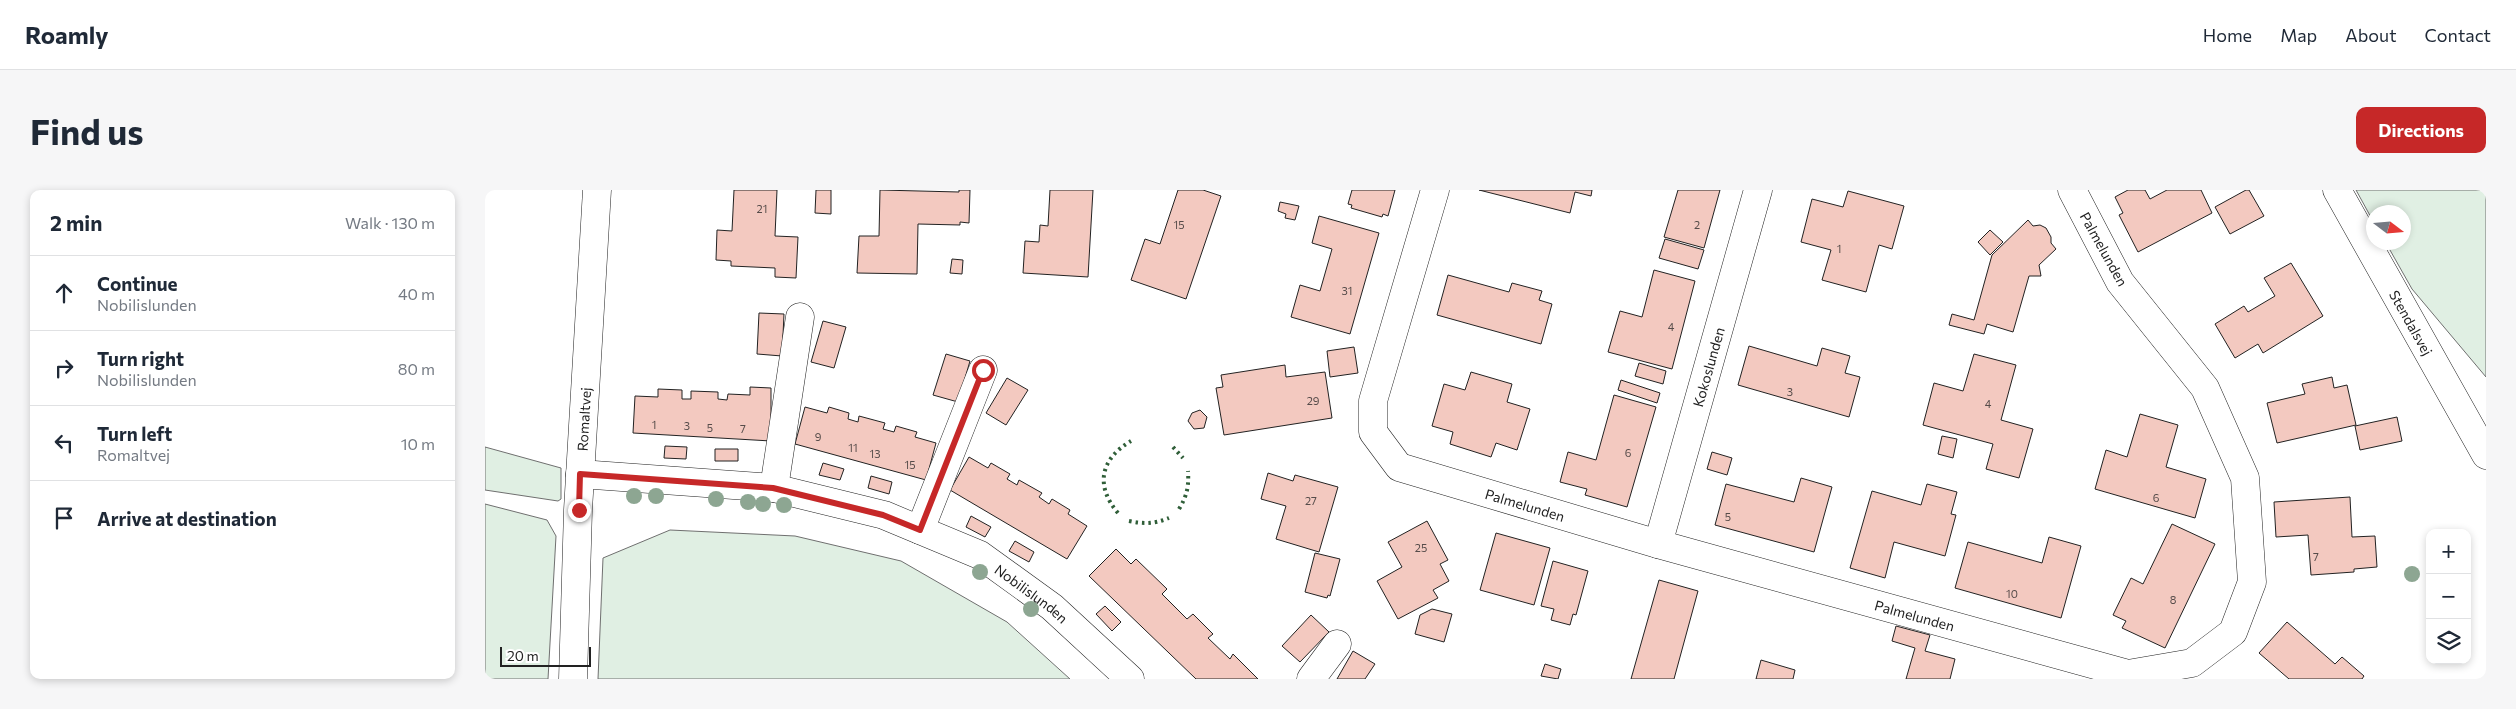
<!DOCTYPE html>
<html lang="en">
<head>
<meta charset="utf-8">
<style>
  :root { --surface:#fff; --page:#f6f6f7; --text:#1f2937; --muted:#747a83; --line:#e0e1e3; --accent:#c62828 }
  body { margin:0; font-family:Commissioner,sans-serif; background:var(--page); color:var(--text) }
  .controls { position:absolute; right:15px; bottom:15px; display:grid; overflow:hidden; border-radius:10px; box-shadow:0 2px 8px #0003 }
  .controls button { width:45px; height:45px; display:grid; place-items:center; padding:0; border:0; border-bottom:1px solid var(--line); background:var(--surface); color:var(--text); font:25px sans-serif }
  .compass { position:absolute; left:1881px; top:15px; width:45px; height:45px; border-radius:50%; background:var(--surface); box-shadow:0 2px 8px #0003; rotate:106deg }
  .scale { position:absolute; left:15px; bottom:12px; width:91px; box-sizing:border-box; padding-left:5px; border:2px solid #222; border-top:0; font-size:14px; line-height:18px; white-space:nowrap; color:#222; -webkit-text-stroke:4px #fff; paint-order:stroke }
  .stop { position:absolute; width:15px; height:15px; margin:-11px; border:4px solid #c62828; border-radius:50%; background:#fff }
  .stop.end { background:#c62828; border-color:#fff; box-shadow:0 1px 5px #0008 }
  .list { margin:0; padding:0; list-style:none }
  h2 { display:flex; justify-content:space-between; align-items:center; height:65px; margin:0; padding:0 20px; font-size:21px }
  h2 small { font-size:16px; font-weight:400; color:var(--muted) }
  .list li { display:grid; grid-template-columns:32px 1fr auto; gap:15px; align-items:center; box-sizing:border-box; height:75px; padding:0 20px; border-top:1px solid var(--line) }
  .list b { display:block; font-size:19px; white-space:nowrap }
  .list p { margin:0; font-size:16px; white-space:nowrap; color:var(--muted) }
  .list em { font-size:16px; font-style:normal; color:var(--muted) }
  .icon { flex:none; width:28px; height:28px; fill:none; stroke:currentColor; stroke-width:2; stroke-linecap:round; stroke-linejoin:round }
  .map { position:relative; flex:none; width:2001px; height:489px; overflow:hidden; border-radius:10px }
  header { display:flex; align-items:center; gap:30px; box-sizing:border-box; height:70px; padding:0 25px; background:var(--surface); border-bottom:1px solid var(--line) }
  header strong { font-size:24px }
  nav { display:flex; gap:28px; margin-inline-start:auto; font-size:18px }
  .intro { display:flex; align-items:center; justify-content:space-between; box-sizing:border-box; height:120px; padding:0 30px }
  h1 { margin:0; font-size:35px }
  .button { padding:12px 22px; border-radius:10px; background:var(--accent); color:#fff; font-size:18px; font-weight:700 }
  main { display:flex; gap:30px; padding:0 30px }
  aside { flex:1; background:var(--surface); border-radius:10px; box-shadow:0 2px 8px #0003 }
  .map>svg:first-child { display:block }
  .green { fill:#e0efe3; stroke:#6f6f6f }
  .building { fill:#f3c9c0; stroke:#222 }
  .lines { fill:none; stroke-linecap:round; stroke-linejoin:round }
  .minor-casing { stroke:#222; stroke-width:29 }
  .tertiary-casing { stroke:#222; stroke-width:29 }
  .minor { stroke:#fff; stroke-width:28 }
  .tertiary { stroke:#fff; stroke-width:28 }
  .hedge { stroke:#2f5e38; stroke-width:4; stroke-dasharray:2.5 4; stroke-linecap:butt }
  .tree { fill:#8da692 }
  .route { stroke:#c62828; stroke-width:6 }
  .labels { text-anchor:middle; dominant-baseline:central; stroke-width:4; stroke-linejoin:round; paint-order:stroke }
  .number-label { font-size:11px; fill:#564c4a }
  .street-label { font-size:14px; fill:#222; stroke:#fff }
</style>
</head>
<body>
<header>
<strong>Roamly</strong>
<nav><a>Home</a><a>Map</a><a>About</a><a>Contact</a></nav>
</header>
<div class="intro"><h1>Find us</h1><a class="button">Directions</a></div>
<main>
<aside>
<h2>2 min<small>Walk · 130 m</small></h2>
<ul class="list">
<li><svg class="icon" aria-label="ahead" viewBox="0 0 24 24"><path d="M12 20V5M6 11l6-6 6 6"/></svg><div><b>Continue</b><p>Nobilislunden</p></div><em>40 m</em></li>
<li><svg class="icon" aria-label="right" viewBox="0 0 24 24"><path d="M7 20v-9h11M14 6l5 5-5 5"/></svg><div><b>Turn right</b><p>Nobilislunden</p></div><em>80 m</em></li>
<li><svg class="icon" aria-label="left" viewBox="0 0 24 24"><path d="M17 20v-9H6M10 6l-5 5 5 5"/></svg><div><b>Turn left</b><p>Romaltvej</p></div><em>10 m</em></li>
<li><svg class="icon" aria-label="arrive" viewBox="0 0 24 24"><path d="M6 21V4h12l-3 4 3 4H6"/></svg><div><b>Arrive at destination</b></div></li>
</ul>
</aside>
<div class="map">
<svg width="2001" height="489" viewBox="0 0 2001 489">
  <rect width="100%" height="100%" fill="#fff"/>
  <path class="green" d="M1871 0H2001V187L1927 99 1901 53 1918 52V22H1888V31Z
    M0 257 76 278V309L73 311 0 300Z
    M0 314 62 330 71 346 63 489H0Z
    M185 340 310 346 416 371 522 432 585 489H113L118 368Z"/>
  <path class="building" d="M249 0H292L290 46 313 47 311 88 290 87V78L246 76V71L231 70 232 40 247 41Z
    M331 0H346V24L330 23Z
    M395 0 474 2V0H485L484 33 475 32V35L433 34 432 84 372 83 374 46H394Z
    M565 0H608L603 87 538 83 540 51 554 52 555 35 563 36Z
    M693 0H718L736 6 701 109 646 90 660 49 675 54Z
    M867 0H910L903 26 898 24 897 27 866 18 867 15 863 14Z
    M994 0H1107L1106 6 1090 2 1085 23Z
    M1193 0H1235L1219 58 1179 47Z
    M1643 0H1660L1665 9 1682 0H1716L1727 23 1653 62 1634 25 1638 23 1630 7Z
    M1761 0H1764L1779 26 1745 44 1730 17Z
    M1363 1 1419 16 1407 59 1394 55 1381 102 1337 90 1346 60 1316 52 1327 9 1358 17Z
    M795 12 814 16 810 30 800 28 801 24 793 21Z
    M834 26 894 43 865 144 806 127 815 95 835 101 847 59 827 53Z
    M1543 30 1548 36 1555 35 1561 38 1566 47V53L1571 59 1554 75 1556 86H1544L1528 142 1502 134 1499 144 1464 135 1467 124 1489 130 1507 65Z
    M1505 40 1518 52 1505 65 1493 52Z
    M1180 49 1219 60 1213 79 1174 68Z
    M467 69 478 70 477 84 465 83Z
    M1806 73 1838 126 1778 163 1773 154 1750 168 1730 134 1759 116 1763 122 1790 106 1779 88Z
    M1169 80 1210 91 1187 179 1123 162 1135 121 1157 127Z
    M963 85 1024 102 1027 93 1057 101 1054 110 1067 114 1056 154 952 125Z
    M274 123 299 124 297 166 272 164Z
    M338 131 361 137 349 178 326 172Z
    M1264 156 1332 176 1337 158 1365 166 1360 183 1375 187 1364 227 1253 195Z
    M869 157 873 183 845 187 842 161Z
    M461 164 485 171 473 212 448 205Z
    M1489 164 1531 175 1516 230 1548 239 1534 288 1501 279 1508 254 1438 235 1449 193 1478 201Z
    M1154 173 1181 181 1178 194 1150 186Z
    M800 175 801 187 840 182 847 228 739 245 731 198 738 197 736 185Z
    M986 182 1027 194 1022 212 1045 219 1032 260 1011 253 1006 267 965 254 968 242 947 236 959 194 980 200Z
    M1847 187 1849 198 1862 195 1871 235 1792 253 1782 213 1820 204 1817 194Z
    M522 188 543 200 521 235 501 223Z
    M1136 190 1175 203 1172 213 1133 200Z
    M265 197 286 198V251L148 243 150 206 173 207V199L197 200V209H206V201L233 202V209L242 210 243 204 265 205Z
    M1129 205 1171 217 1142 317 1100 305 1102 299 1075 292 1083 262 1111 270Z
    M320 217 342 223 344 217 364 223 363 229 373 232 374 226 400 233 398 239 409 242 411 236 432 242 430 247 451 253 441 290 310 254Z
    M715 220 722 227 719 238 709 239 703 231 707 223Z
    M1655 224 1693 235 1681 277 1721 289 1710 328 1610 299 1621 260 1642 267Z
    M1912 227 1917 251 1875 260 1870 236Z
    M1457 246 1472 249 1468 268 1453 264Z
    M180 256 202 257 201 269 179 268Z
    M230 259H253V271H230Z
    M1227 262 1247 268 1242 285 1222 279Z
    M484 267 503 278 506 273 525 284 522 289 532 295 534 290 557 303 554 307 564 314 567 309 585 320 583 324 602 336 582 369 465 300Z
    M338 273 359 279 355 290 334 285Z
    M783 283 808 291 810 285 853 297 834 362 791 349 801 316 776 309Z
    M386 286 407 292 404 304 383 298Z
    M1316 288 1347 297 1329 362 1230 335 1241 294 1309 312Z
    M1442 294 1472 302 1466 324 1471 325 1460 366 1409 352 1400 388 1365 378 1387 301 1436 315Z
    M1865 307 1867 347 1890 346 1892 377 1869 379V382L1826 385 1823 345 1791 347 1789 312Z
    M486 326 506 337 500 347 481 337Z
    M942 331 963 370 955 374 964 391 948 400 953 408 913 429 892 391 917 377 903 352Z
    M1687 334 1730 354 1680 458 1637 438 1641 431 1628 425 1646 388 1658 394Z
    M1011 343 1065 358 1049 415 995 400Z
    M1564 347 1596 356 1576 428 1470 398 1483 352 1557 373Z
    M530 351 549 362 544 372 524 361Z
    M631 359 646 374 651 369 682 399 677 404 702 429 708 424 728 444 723 448 745 469 748 464 773 489H711L604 386Z
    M830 363 855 369 845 406 843 405 842 408 820 402Z
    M1068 371 1103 381 1091 425 1088 424 1085 435 1066 430 1069 419 1056 416Z
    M1174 390 1213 401 1189 489H1146Z
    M620 416 636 432 627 441 611 424Z
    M947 419 967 424 959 452 930 444 935 425Z
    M826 425 844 442 815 472 797 456Z
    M1802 432 1850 474 1857 467 1879 486 1877 489H1804L1774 463Z
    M1411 436 1445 445 1440 461 1470 469 1465 489H1421L1430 458 1407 451Z
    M868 461 890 474 880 489H852Z
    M1276 470 1310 480 1308 489H1271Z
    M1060 474 1076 479 1073 489 1056 486Z"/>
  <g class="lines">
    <g class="minor-casing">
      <g id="minor">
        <path id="s1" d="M950 0 888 211V242L914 277 1173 354 1643 484 1707 473 1748 442 1767 392 1760 288 1720 198 1635 92 1587 0"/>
        <path id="s2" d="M95 284 289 298 399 325 495 365 567 417 645 489"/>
        <path d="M289 298 315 127"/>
        <path d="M435 340 498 180"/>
        <path id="s3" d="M1173 354 1273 0"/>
        <path d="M826 489 852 454"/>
      </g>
    </g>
    <g class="tertiary-casing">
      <g id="tertiary">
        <path id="s4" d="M1852 0 2001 265"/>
        <path id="s5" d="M88 489 93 320 112 0"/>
      </g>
    </g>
    <use href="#minor" class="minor"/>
    <use href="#tertiary" class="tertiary"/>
    <path class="hedge" d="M688 257 698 268
      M694 319C702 306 704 296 703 281
      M633 323C610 296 615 269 646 251
      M644 331C659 334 669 334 684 328"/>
  </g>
  <g class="tree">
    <circle cx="149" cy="306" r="8"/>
    <circle cx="171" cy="306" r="8"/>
    <circle cx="231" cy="309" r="8"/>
    <circle cx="263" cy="312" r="8"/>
    <circle cx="278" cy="314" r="8"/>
    <circle cx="299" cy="315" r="8"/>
    <circle cx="495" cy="382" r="8"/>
    <circle cx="1927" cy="384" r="8"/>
    <circle cx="546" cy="419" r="8"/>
  </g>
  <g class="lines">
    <path class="route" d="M94 320 95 284 288 298 398 325 435 340 498 180"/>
  </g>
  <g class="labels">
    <g class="number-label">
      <text x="277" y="18">21</text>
      <text x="694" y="34">15</text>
      <text x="1212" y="34">2</text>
      <text x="1354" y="58">1</text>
      <text x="862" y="100">31</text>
      <text x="1186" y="136">4</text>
      <text x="1305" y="201">3</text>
      <text x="828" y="210">29</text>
      <text x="1503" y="213">4</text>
      <text x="169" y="234">1</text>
      <text x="202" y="235">3</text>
      <text x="225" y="237">5</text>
      <text x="258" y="238">7</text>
      <text x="333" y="246">9</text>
      <text x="368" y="257">11</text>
      <text x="1143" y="262">6</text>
      <text x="390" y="263">13</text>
      <text x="425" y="274">15</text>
      <text x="1671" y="307">6</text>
      <text x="826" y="310">27</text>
      <text x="1243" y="326">5</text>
      <text x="936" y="357">25</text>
      <text x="1831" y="366">7</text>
      <text x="1527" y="403">10</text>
      <text x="1688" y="409">8</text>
    </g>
    <g class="street-label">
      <text transform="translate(1619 59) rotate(61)">Palmelunden</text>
      <text stroke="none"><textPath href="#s4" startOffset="152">Stendalsvej</textPath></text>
      <text stroke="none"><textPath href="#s3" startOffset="184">Kokoslunden</textPath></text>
      <text stroke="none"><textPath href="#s5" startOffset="260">Romaltvej</textPath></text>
      <text stroke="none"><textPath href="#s1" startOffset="426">Palmelunden</textPath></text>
      <text stroke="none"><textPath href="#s2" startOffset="476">Nobilislunden</textPath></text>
      <text stroke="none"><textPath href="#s1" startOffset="831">Palmelunden</textPath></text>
    </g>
  </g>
</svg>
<div class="controls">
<button>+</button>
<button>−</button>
<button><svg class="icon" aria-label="layers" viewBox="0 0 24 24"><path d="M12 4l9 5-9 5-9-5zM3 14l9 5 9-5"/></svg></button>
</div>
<svg class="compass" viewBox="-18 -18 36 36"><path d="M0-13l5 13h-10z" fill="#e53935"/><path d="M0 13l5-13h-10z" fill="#747a83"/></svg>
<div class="scale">20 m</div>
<div class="stop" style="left:498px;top:180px"></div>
<div class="stop end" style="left:94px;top:320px"></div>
</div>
</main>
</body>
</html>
